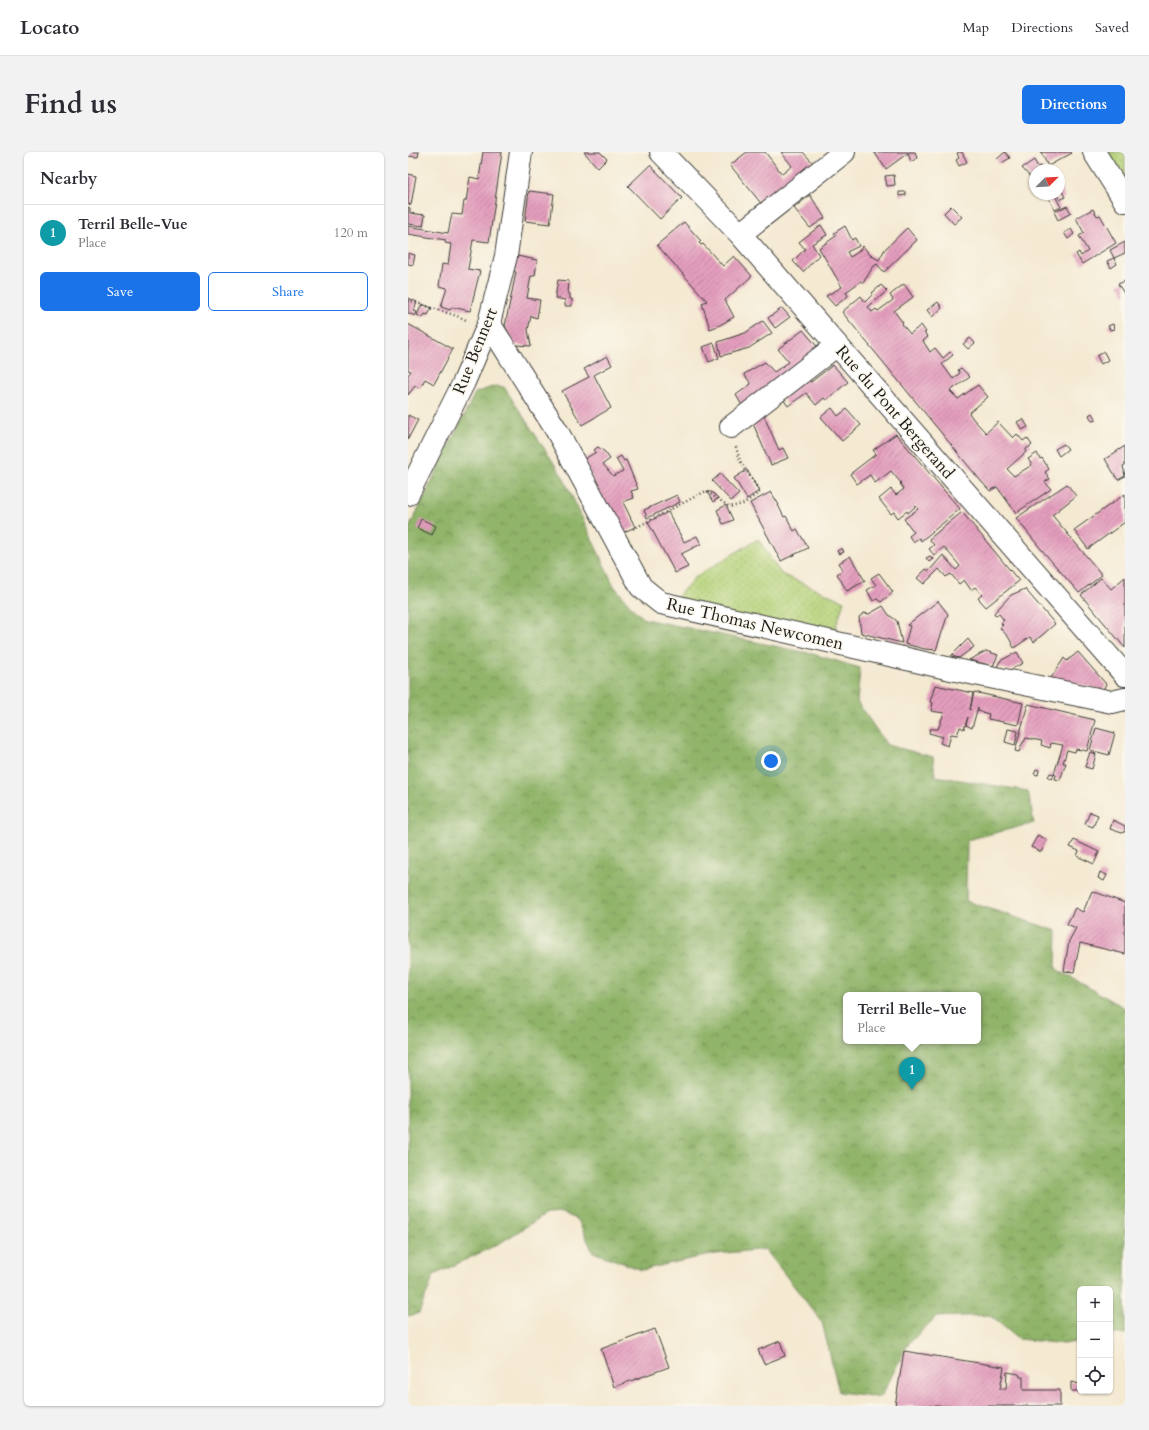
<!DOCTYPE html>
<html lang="en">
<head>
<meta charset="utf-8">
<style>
  :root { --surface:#fff; --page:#f2f2f3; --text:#2b2b33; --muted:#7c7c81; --line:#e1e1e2; --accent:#1a73e8 }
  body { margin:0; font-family:Cardo,serif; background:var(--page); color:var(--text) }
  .controls { position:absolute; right:12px; bottom:12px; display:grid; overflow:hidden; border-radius:6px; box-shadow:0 1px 3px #0004 }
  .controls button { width:36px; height:36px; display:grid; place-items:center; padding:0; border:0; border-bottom:1px solid var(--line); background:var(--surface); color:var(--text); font:20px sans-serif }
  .compass { position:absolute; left:621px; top:12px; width:36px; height:36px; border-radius:50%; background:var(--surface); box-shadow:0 1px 3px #0004; rotate:66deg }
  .you { position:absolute; left:363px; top:609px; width:14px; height:14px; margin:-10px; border:3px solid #fff; border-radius:50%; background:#1a73e8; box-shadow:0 0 0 6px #1a73e833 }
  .badge { display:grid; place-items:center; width:26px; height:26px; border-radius:50%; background:var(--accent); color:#fff; font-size:13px; font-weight:700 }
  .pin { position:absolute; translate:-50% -33px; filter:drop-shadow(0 1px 2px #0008) }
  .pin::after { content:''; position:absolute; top:21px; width:14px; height:12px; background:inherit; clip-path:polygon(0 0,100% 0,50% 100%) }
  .popup { position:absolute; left:435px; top:840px; width:138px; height:52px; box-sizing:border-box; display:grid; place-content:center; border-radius:6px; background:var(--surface); filter:drop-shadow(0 1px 3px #0005); font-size:13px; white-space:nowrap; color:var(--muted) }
  .popup b { font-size:15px; color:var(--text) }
  .popup::after { content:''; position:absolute; left:50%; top:100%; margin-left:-8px; border:8px solid transparent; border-top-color:var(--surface) }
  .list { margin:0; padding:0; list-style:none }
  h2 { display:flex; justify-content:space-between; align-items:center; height:52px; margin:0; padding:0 16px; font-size:17px }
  h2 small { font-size:13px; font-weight:400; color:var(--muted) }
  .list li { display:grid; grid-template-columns:26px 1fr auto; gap:12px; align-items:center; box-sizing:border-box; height:56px; padding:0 16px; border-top:1px solid var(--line) }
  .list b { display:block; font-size:15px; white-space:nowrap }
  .list p { margin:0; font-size:13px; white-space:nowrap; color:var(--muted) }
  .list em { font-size:13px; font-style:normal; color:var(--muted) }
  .actions { display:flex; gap:8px; padding:12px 16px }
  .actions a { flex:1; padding:9px 0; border:1px solid var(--accent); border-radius:6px; text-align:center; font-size:14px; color:var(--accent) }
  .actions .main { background:var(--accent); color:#fff }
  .icon { flex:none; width:22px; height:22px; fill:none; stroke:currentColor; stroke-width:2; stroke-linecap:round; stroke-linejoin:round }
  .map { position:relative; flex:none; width:717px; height:1254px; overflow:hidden; border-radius:6px }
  header { display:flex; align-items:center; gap:24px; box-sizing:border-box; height:56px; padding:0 20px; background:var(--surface); border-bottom:1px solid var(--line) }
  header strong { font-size:19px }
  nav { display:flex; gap:22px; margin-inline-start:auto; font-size:14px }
  .intro { display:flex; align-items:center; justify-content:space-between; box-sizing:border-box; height:96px; padding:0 24px }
  h1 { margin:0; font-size:28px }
  .button { padding:10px 18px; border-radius:6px; background:var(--accent); color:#fff; font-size:14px; font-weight:700 }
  main { display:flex; gap:24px; padding:0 24px }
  aside { flex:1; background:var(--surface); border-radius:6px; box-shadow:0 1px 3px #0004 }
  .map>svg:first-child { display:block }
  .grass { fill:url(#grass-dots); stroke:#68774a }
  .forest { fill:url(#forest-crowns); stroke:#566842; fill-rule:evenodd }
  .building { fill:url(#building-hatch) }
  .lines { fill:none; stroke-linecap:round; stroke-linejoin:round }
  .minor-casing { stroke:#3c3b37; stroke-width:24 }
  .path { stroke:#3c3b37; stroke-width:2.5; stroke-dasharray:1 3; stroke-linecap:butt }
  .minor { stroke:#fff; stroke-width:22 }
  .labels { text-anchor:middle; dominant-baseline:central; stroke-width:3; stroke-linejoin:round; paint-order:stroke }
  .street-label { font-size:17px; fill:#1c1c1c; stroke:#fbf7ec }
</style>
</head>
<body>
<header>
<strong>Locato</strong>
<nav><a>Map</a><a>Directions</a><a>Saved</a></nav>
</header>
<div class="intro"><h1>Find us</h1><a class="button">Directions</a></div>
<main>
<aside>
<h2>Nearby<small></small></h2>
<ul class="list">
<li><span class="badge" style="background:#0f9aa8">1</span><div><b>Terril Belle-Vue</b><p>Place</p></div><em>120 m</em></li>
</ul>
<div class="actions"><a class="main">Save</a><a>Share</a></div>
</aside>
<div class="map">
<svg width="717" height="1254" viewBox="0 0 717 1254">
  <defs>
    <pattern id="grass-dots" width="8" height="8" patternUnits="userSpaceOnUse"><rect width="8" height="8" fill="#b5d279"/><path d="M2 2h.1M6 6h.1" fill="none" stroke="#9bb468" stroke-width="1.8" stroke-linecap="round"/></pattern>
    <pattern id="forest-crowns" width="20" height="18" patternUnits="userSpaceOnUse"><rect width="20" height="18" fill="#90b469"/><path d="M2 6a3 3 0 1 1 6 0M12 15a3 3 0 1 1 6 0" fill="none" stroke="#759256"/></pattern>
    <pattern id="building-hatch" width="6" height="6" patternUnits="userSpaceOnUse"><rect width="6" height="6" fill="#e49ebd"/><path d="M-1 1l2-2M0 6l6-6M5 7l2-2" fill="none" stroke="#b88099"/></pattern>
  </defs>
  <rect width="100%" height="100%" fill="#fbf7ec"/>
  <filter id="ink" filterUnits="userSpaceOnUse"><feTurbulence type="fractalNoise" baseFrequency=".025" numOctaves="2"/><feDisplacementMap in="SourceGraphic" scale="8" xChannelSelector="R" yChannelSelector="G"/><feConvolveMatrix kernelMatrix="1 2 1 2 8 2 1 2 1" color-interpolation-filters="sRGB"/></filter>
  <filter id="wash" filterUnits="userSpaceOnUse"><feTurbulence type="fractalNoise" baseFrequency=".012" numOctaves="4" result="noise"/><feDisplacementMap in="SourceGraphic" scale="16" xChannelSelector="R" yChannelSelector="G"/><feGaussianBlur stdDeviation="0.9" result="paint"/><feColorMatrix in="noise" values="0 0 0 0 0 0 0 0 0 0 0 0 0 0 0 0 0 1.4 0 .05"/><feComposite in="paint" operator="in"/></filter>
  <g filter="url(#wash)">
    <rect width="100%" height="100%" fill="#f4e9d1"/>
    <path class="grass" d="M695 0H717V34Z
      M350 387 373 422 436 449 423 490 262 453 287 425Z"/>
    <path class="forest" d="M87 234 96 235 155 325 206 434 227 459 237 467 405 502 452 516 449 550 479 593 525 605 527 624 620 639 626 671 559 688 558 749 649 779 648 817 717 856V1182H702V1137H672V1189L656 1192 611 1187 581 1163 528 1165 500 1192 473 1245 431 1240 414 1170 357 1097 299 1103 234 1118 185 1100 170 1068 155 1061 138 1062 92 1091 26 1123 11 1161 0 1164V378L67 241ZM438 843H570V889H438Z"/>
    <g id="blocks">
      <path class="building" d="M0 0H11L10 5 0 4Z
        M75 0H94L81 90 65 88 60 117 72 119 62 159 44 155 42 158 33 155 39 136 31 134 34 112 40 113 43 92 37 91 38 88 0 82V74L40 81 44 62 54 63 56 49H58L62 25 71 27Z
        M176 0H192L199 7 190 16Z
        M339 0H357L374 22 384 14 373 0H395L406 12 356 55 322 13Z
        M466 0H507L509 6 503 10 500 1 478 17Z
        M551 0H554L559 10 551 14 548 8 551 6 549 1Z
        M597 0 602 6 592 12 588 8Z
        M633 0H663L664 1 640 14Z
        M626 8 630 15 632 14 635 18H627V30L614 16Z
        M242 13 274 46 252 67 220 34Z
        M0 22 8 24 3 53 0 52Z
        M486 23 487 33 479 34 477 24Z
        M651 34 657 45 652 48 648 42H651Z
        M121 39 146 42 142 72 117 69Z
        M491 40H498V43L491 44Z
        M643 42H646L653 55 647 58 639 44Z
        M402 43 417 66 402 76 386 56Z
        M543 54 554 65 546 72 536 61Z
        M659 54 663 61 650 68 646 60Z
        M0 55 2 56V61L17 63 15 74 0 72Z
        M685 57 689 64 692 63 708 91 674 112 668 102 671 100 673 104 680 99 671 84 676 81 668 66Z
        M276 70 293 89 291 91 293 93 295 92 315 114 326 104 344 124 317 148 326 165 310 174 302 177 294 151 299 149 249 93Z
        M413 73 419 83 404 92 411 103 395 120 385 109 397 97 391 90Z
        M437 74 444 88 447 86 451 94 439 100 442 105 450 100 455 94 462 103 471 108 477 97 499 76 509 88 476 120 469 112 465 115 455 131 453 129 438 140 440 144 427 154 418 144 434 135 411 96 428 84 426 81Z
        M663 77 666 82 660 87 656 81Z
        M717 90V101L706 106 709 112 703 116 699 109 706 106 702 98Z
        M0 101 7 103 5 113 0 112Z
        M109 104 129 108 127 124H123L119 146 132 148 129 166 123 164 120 178 123 194 107 193 97 174 108 120 106 119Z
        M150 128 161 129 160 141 162 142V147H164V154H157V148L147 146Z
        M717 129V143L710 132Z
        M496 132 505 145 486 159 495 171 494 172 502 182 513 173 518 180 516 181 520 185 515 189 522 200 527 196 535 206 542 200 545 203 534 212 545 227 552 221 550 218 553 216 562 225 542 239 550 247 570 233 580 245 561 261 566 268 578 281 590 270 605 286 609 282 615 289 619 286 624 293 618 297V300L599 317 606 324 624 313 620 307 629 301 632 307 634 306 641 317 637 320 642 327 637 330 643 337 608 361 589 335 582 339 572 328 434 160 453 144 457 150 465 142 464 141 473 133 479 139 460 155 464 160 468 157 470 159 485 148 482 143Z
        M0 146 9 150 6 159 9 160 7 164 0 161Z
        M530 150 534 156 524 165 519 158Z
        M14 152 24 156 20 163 17 162 15 166 9 163Z
        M374 156 382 165 367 176 360 166Z
        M355 169 364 181 341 196 313 204 310 190 337 181Z
        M0 172 45 197 26 232 17 227 12 236 7 234 0 243V223L3 219 0 218Z
        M705 172 706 177 702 178 700 174Z
        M395 178 414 200 336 257 328 243 343 232 336 222 357 210 366 220 381 210 370 197Z
        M562 186 567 191 560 197 555 192Z
        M306 191 311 206 301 210 295 195Z
        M696 200 700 208 693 212 689 204Z
        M199 204 204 213 186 223 203 256 174 273 154 239 181 225 176 217Z
        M425 213 440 230 418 248 416 246 408 253 398 241 380 254 372 243 398 224 403 230Z
        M424 256 430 264 439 257 453 273 434 289 413 265Z
        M684 261 688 268 684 269 681 263Z
        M355 262 371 298 375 296 380 306 363 313 343 267Z
        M0 263 10 268 0 287Z
        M615 267 620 275 614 278 609 270Z
        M488 282 552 357 513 389 511 386 505 390 501 384 506 380 496 367 510 357 508 354 500 361 499 359 490 366 486 360 483 362 471 347 483 337 488 343 496 337 492 332 493 331 483 319 467 331 462 323 449 332 442 322 468 302 465 298Z
        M656 292 660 297 651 304 647 297Z
        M717 294V313L715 314 717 324 710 328 697 307Z
        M190 295 197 300 202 307 195 312 205 324 215 319 208 307 213 304 216 309 218 308 230 337 223 339 226 346 215 350 227 375 212 382 175 308 188 300 186 298Z
        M339 318 351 339 339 347 326 326Z
        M312 322 331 342 323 349 304 329Z
        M659 332 668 344 644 363 694 423 671 441 633 397 608 366Z
        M299 340H304L310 346 305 350Z
        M363 340 371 353H370L376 365 378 364 386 379 389 377 400 396 373 409 342 351Z
        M717 342V370L680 397 666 378Z
        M269 343 272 350 239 366 236 358Z
        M318 353 325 368 315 372 309 358Z
        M260 360 276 390 289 384 293 392 273 402 280 415 267 421 240 370Z
        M554 360 611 429 578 455 570 446 574 443 567 435 563 438 556 428 551 432 543 422 538 425 531 417 516 432 509 426 518 417 521 419 535 403 548 418 552 414 536 395 526 403 521 397 526 393 521 387Z
        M13 367 28 374 24 383 9 376Z
        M434 396 436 400 431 402 429 399Z
        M442 404 457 429 439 439 429 422 435 418 431 411Z
        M522 404 525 407 521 410 518 406Z
        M471 421 485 440 473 450 469 447 465 449 459 438 468 433 463 426Z
        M717 425V496L673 443 693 426 703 437Z
        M617 437 647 472 626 490 622 485 606 496 601 486 592 476 595 473 593 471 596 468 591 462 588 464 586 461 603 443Z
        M530 449 540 462 528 498 517 497 497 492 502 474 499 473Z
        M475 454 481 463 489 469 494 491 453 481 451 465 456 461 461 462Z
        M560 487 566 495 551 506 543 504Z
        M578 499 590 503 585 514 561 508Z
        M609 500 615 511 602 518 589 515 592 509Z
        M670 500 698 532 695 538 643 526 656 506 659 509Z
        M527 533 565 541 562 558 566 540 615 551 610 573 580 567 581 562 570 559V555L564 576 558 573 560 565 556 577 552 575 549 583 543 582 540 594 532 591 535 585 521 581 522 577H530L536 561 523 559 525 551 522 550Z
        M620 552 687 568 679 599 668 597 667 600 659 598 655 611H658L652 628 647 627 648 623 646 622 655 593 643 591 642 596 633 593 634 589 618 586 616 590H615L611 600 607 599Z
        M688 576 707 581 701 603 682 598Z
        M600 577 610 579 607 593 597 590Z
        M682 600 688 602 684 617 677 615Z
        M628 617 631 618 630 623 626 622Z
        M642 621 646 622 644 627 640 625Z
        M682 660 690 663 685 675 677 672Z
        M705 668 717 674V680H715L714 681 702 677Z
        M630 683 639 688 633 700 623 695Z
        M666 688 691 700 686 712 669 704 671 699 662 695Z
        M692 720 699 723 696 729 690 726Z
        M684 739 717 751V802L672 791 666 820 656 819 661 789 668 776 659 772 667 756 675 760Z
        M247 1177 261 1215 206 1235 193 1197Z
        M372 1189 377 1204 356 1212 350 1198Z
        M496 1199 596 1215 592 1237H598L599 1220 611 1222 612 1225H615V1238H652V1254H487Z
        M663 1230 672 1232V1239H663Z"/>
    </g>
  </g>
  <g filter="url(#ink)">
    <use href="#blocks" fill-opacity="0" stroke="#3c3b37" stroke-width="1"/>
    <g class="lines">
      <g class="minor-casing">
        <path id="minor" d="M253 0 332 82 717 523
          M686 0 717 49
          M332 82 436 0
          M81 171 149 279 233 435 253 451 543 517 704 550 717 547
          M323 275 429 193
          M0 342 56 230 81 171 98 104 113 0"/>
      </g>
      <path class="path" d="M0 148 52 165 60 169
        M225 377 298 339 322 355 335 352 352 340 332 309 328 295"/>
      <use href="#minor" class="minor"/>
    </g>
  </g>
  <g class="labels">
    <g class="street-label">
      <text transform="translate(67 199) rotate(-68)">Rue Bennert</text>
      <text transform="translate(487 260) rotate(49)">Rue du Pont Bergerand</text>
      <text transform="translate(347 472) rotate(13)">Rue Thomas Newcomen</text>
    </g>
  </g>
</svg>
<div class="controls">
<button>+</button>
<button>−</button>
<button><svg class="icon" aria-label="locate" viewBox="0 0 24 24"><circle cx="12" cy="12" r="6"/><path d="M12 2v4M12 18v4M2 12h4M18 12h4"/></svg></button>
</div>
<svg class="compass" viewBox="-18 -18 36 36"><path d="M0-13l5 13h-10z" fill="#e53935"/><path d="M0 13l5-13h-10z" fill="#7c7c81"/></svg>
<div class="you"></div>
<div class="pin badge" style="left:504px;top:938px;background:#0f9aa8">1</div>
<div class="popup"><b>Terril Belle-Vue</b>Place</div>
</div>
</main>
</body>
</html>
